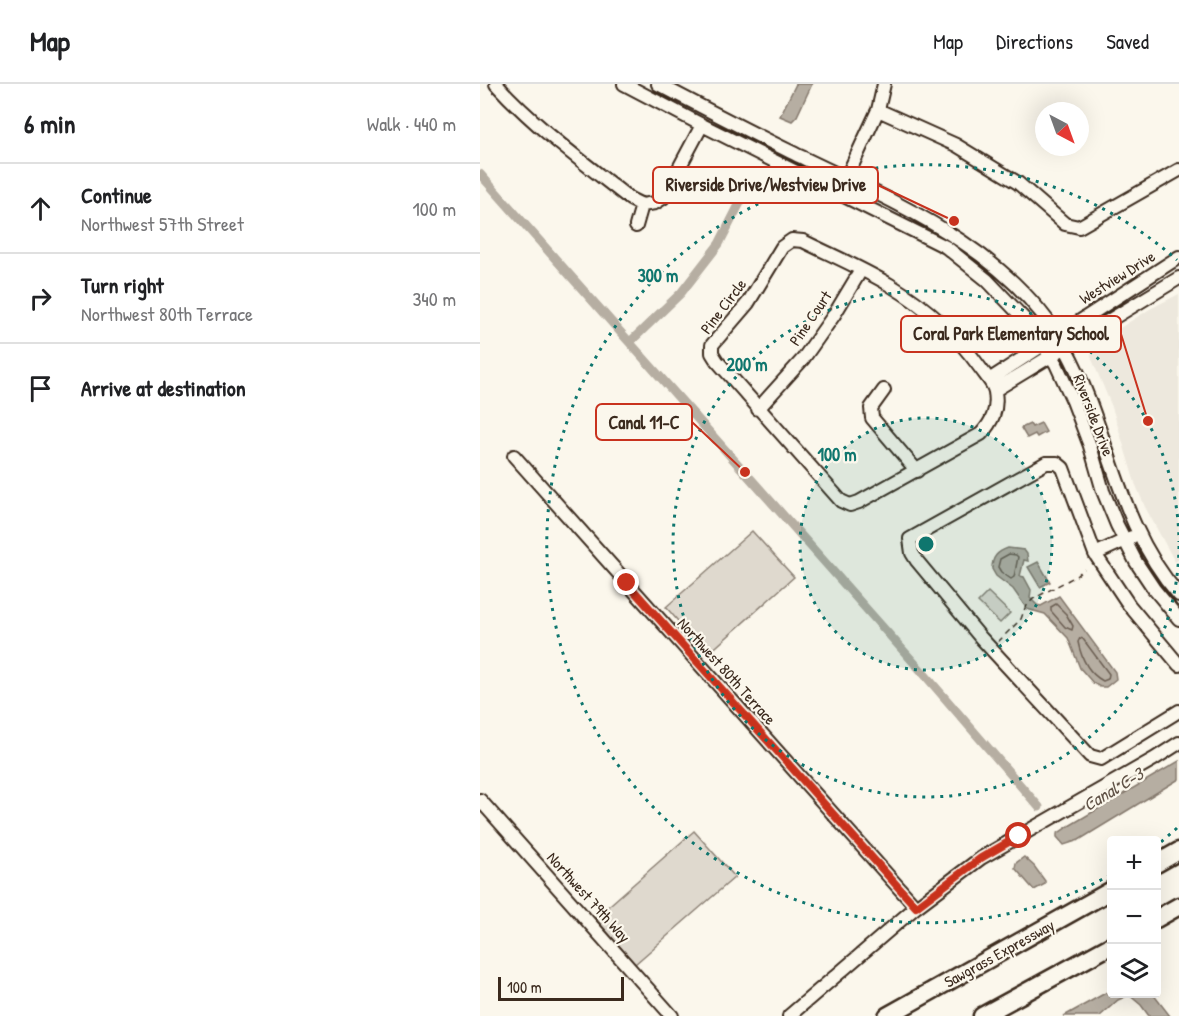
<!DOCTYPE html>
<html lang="en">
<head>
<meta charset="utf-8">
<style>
  :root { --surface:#fff; --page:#f6f6f6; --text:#202124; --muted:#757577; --line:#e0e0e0 }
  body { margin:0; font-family:"Patrick Hand",sans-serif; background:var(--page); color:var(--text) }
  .controls { position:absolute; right:18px; bottom:18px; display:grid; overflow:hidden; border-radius:6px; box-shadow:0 6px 24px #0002 }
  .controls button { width:54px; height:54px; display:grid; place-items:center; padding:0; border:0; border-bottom:2px solid var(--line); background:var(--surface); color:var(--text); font:30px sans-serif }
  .compass { position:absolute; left:555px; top:18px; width:54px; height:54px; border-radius:50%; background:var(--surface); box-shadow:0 6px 24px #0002; rotate:139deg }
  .scale { position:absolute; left:18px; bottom:15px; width:126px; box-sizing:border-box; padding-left:6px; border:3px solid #3b2a1e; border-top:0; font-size:16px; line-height:21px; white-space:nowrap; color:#3b2a1e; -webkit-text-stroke:4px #fbf7ec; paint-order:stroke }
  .stop { position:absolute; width:18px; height:18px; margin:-14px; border:4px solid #c8321e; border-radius:50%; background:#fff }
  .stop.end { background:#c8321e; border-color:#fff; box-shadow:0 2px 6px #0008 }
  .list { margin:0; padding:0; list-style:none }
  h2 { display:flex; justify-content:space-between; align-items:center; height:78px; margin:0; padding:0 24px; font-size:26px }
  h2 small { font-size:20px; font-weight:400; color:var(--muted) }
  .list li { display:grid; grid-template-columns:39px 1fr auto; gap:18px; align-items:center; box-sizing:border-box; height:90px; padding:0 24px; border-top:2px solid var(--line) }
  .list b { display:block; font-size:22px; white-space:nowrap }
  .list p { margin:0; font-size:20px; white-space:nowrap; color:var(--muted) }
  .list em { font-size:20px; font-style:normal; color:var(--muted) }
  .icon { flex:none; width:33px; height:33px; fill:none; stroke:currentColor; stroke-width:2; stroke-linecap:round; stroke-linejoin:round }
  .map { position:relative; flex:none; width:699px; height:932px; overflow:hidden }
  header { display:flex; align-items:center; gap:36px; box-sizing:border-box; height:84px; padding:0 30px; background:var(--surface); border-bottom:2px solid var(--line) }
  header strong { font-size:28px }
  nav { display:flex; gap:33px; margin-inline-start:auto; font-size:21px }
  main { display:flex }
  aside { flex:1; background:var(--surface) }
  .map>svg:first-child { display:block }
  .built { fill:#ede8dd }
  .green { fill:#dfd9ce; stroke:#8d8276; stroke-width:1.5 }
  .water { fill:#b6aea2; stroke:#85796d; stroke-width:1.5 }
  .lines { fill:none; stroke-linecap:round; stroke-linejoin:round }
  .shore { stroke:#6c5f53; stroke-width:1.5 }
  .canal { stroke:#b6aea2; stroke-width:9 }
  .minor-casing { stroke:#3b2a1e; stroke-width:16 }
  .highway-casing { stroke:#3b2a1e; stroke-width:21 }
  .path { stroke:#3b2a1e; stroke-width:1.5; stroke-dasharray:6 4.5; stroke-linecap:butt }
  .minor { stroke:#fbf7ec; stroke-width:12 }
  .highway { stroke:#fbf7ec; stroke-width:16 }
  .route { stroke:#c8321e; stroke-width:8 }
  .ring { fill:none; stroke:#0f766e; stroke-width:3; stroke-dasharray:3 6 }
  .labels { text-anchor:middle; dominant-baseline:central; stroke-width:4.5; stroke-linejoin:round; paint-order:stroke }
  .street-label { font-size:16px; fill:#3b2a1e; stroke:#fbf7ec }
  .water-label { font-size:18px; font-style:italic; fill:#605246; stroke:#fbf7ec }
  .centre { fill:#0f766e; stroke:#fbf7ec; stroke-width:3 }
  .ring-label { font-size:18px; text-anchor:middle; font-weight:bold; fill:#0f766e; stroke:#fbf7ec; stroke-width:4.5; stroke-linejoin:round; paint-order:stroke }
  .leader { fill:none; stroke:#c8321e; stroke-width:2 }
  .callout-dot { fill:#c8321e; stroke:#fbf7ec; stroke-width:2 }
  .callout { fill:#fbf7ec; stroke:#c8321e; stroke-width:2 }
  .callout-label { font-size:18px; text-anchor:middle; font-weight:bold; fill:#3b2a1e }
</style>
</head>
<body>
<header>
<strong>Map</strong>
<nav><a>Map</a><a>Directions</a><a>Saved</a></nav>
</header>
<main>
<aside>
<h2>6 min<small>Walk · 440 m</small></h2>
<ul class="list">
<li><svg class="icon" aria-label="ahead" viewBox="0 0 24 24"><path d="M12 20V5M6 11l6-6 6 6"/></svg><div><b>Continue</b><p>Northwest 57th Street</p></div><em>100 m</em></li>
<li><svg class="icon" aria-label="right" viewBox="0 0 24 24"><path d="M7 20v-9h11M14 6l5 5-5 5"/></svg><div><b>Turn right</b><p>Northwest 80th Terrace</p></div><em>340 m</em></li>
<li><svg class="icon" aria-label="arrive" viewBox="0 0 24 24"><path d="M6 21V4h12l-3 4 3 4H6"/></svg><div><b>Arrive at destination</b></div></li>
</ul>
</aside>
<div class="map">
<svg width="699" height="932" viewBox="0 0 699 932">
  <rect width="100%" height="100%" fill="#fbf7ec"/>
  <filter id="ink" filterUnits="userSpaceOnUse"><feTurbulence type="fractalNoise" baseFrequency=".0167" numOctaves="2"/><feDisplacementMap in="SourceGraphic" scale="12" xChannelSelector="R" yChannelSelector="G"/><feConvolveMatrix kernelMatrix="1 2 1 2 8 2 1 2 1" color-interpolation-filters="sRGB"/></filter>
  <g filter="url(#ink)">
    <path class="built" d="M699 210V475L695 478 665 423 655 399 632 323 611 273 613 261 670 225Z"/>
    <path class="green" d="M272 447 314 493 227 571 186 523Z
      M508 508 530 529 520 539 498 518Z
      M214 747 255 793 155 880 115 834Z"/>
    <path class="water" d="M316 0H332L317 32 312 37 300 32Z
      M561 339 566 348 557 353 555 350 547 354 541 344 550 340 552 343Z
      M528 464 544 466 547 470 548 477 544 476 540 492 544 493 551 506 550 514 557 521 561 522 579 512 635 588 636 595 626 603H620L613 599 600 584 588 554 565 530 547 525 533 505 516 492 512 485C512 473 517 468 528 464Z
      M558 478 570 498 560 503 548 483Z
      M699 677V695L599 756 584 761 577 753V750L589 742Z
      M544 773 554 782 565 797V800L554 806 535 784 536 779Z
      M631 906 632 910H673L690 932H669L661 921 649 911 638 916 620 932H584Z"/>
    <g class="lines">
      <path class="shore" d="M529 470 536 471 538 473 534 493 531 495 521 488 518 483 520 475Z
        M576 520 586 530 593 542 592 546 585 543 571 527V523Z
        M600 554 603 555 629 590 628 595 623 597C608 589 601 573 598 558Z"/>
      <path class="canal" d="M0 90 445 591 559 723
        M150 258 201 209 239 160 262 115"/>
      <g class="minor-casing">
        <path id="minor" d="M16 0C56 44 103 78 150 115L162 121
          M144 0 222 41 466 163 507 196 549 240 576 280 593 317 610 362 623 407 637 441 656 478 674 505 699 535
          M178 0C222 23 266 46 311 68 411 117 528 162 586 265 630 346 636 439 699 511
          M398 26 476 61 538 99 585 140 599 143 699 86
          M363 101 398 26 404 0
          M156 142 162 121 175 119 183 114 222 41
          M312 156 323 157C351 171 382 184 410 201 445 222 477 251 501 285 506 292 514 300 515 308 518 326 512 338 501 350L379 418 370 421 361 417 237 277 232 269V261L268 219 302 163Z
          M509 296 699 173
          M404 306 391 324 392 334 437 387
          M515 306 699 194
          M278 325 323 275 354 231 381 186
          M34 372 436 823
          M615 470 652 453
          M699 581 649 521 615 470 583 384 577 379H566L430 455 432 469 437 477 501 554 610 672 621 675 699 627
          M0 716 192 932
          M309 932 436 823 501 774 674 675 699 659"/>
      </g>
      <g class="highway-casing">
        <path id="highway" d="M676 780 699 767
          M676 835 699 822
          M407 932 632 806
          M502 932 632 861"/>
      </g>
      <path class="path" d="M518 558 541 535 545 524 553 515 596 492 604 485"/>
      <use href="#minor" class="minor"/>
      <use href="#highway" class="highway"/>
    </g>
  </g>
  <g class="lines" filter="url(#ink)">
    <path class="route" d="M147 499 436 823 501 774 539 752"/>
  </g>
  <circle cx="446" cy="460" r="126" fill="#0f766e" fill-opacity=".12"/>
  <g class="ring">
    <circle cx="446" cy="460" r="126"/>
    <path d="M699 462A253 253 0 1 1 699 458"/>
    <path d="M697 744A379 379 0 0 1 677 761M630 791A379 379 0 1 1 697 176"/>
  </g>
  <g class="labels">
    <g class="street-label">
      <text transform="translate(637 193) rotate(-32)">Westview Drive</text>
      <text transform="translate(243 222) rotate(-53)">Pine Circle</text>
      <text transform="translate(330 234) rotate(-56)">Pine Court</text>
      <text transform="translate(614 331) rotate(69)">Riverside Drive</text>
      <text transform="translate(247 587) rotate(48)">Northwest 80th Terrace</text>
      <text transform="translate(109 813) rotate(48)">Northwest 79th Way</text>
      <text transform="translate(519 869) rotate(-29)">Sawgrass Expressway</text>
    </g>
    <g class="water-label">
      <text transform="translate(633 705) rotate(-31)">Canal C-3</text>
    </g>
  </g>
  <circle cx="446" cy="460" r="9" class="centre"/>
  <g class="ring-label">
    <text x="178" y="198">300 m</text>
    <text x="267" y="287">200 m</text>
    <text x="357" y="377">100 m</text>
  </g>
  <path class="leader" d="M474 137L398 101M668 337L641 250M265 388L212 338"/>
  <g class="callout-dot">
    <circle cx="474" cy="137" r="6"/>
    <circle cx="668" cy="337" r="6"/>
    <circle cx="265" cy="388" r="6"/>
  </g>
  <g class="callout">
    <rect x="173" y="83" width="225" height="36" rx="6"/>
    <rect x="421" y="232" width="220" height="36" rx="6"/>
    <rect x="116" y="320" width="96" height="36" rx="6"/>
  </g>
  <g class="callout-label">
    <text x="286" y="107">Riverside Drive/Westview Drive</text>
    <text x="531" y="256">Coral Park Elementary School</text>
    <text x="164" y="345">Canal 11-C</text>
  </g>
</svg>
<div class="controls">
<button>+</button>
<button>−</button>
<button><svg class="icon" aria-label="layers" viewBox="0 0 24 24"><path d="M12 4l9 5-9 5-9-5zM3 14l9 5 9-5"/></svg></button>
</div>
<svg class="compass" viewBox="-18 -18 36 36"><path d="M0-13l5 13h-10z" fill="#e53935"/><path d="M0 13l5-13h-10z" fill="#757577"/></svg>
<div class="scale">100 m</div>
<div class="stop" style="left:539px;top:752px"></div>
<div class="stop end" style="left:147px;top:499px"></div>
</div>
</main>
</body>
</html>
